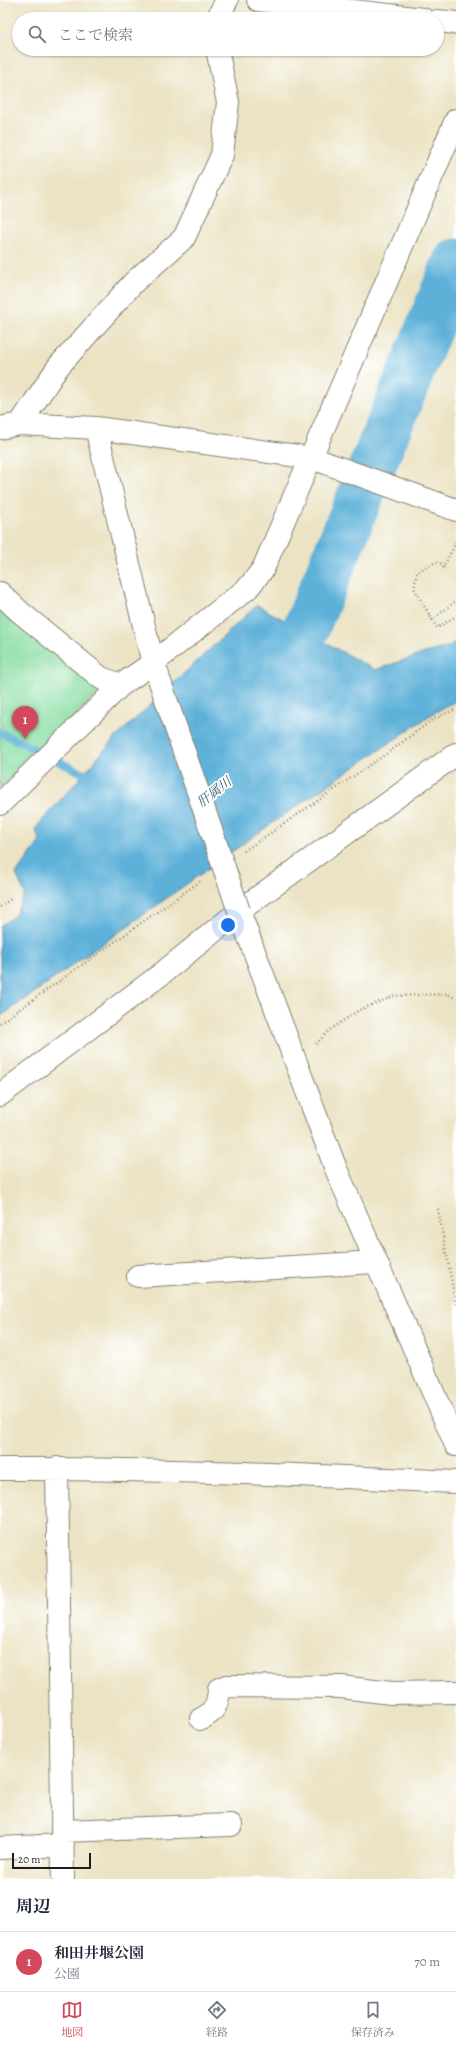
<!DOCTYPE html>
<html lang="ja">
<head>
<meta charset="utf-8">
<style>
  :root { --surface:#fff; --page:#f6f6f7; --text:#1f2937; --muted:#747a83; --line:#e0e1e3; --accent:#d1495b }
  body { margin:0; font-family:Alegreya,"Noto Serif JP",serif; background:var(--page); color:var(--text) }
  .scale { position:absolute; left:12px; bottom:10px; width:79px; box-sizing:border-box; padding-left:4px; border:2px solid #1c1c1c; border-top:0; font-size:11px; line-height:14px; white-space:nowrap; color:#1c1c1c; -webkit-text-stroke:3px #fff; paint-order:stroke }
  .you { position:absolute; left:228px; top:925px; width:14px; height:14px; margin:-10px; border:3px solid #fff; border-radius:50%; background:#1a73e8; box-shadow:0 0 0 6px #1a73e833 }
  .badge { display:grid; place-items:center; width:26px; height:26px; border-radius:50%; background:var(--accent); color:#fff; font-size:13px; font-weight:700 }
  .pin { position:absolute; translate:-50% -33px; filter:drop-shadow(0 1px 2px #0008) }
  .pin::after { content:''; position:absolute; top:21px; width:14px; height:12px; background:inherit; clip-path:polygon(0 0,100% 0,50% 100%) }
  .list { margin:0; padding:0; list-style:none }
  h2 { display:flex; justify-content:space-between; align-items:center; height:52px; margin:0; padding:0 16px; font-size:17px }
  h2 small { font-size:13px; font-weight:400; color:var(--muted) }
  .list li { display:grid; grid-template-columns:26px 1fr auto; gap:12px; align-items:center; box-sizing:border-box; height:60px; padding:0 16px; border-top:1px solid var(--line) }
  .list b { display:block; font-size:15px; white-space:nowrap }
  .list p { margin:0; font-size:13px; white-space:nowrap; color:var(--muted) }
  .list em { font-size:13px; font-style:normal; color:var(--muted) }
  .icon { flex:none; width:22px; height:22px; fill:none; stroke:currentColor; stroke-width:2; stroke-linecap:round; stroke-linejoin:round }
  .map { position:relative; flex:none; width:456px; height:1879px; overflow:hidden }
  .search { position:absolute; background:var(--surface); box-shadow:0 1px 3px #0004; left:12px; right:12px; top:12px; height:44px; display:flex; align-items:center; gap:10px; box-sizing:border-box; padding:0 14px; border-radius:22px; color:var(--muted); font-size:15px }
  .sheet { height:112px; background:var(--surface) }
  nav { display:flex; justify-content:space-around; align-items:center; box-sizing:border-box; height:56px; border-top:1px solid var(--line); background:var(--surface); font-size:11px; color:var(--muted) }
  nav a { display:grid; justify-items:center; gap:2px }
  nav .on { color:var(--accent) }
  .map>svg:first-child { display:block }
  .green { fill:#87dda1; stroke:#527c5e }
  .water { fill:#5db1d9; stroke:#3c667a }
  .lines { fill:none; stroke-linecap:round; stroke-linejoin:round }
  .stream { stroke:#5db1d9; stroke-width:8 }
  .river { stroke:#5db1d9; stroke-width:47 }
  .minor-casing { stroke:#848070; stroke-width:24 }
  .path { stroke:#848070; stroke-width:2.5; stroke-dasharray:1 3; stroke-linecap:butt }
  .minor { stroke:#fff; stroke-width:22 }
  .minor-bridge-casing { stroke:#848070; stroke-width:24; stroke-linecap:butt }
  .minor-bridge { stroke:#fff; stroke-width:22 }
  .labels { text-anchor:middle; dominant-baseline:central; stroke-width:3.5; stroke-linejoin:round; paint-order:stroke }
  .water-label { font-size:13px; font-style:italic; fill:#395f71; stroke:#fff }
</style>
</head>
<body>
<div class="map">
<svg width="456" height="1879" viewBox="0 0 456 1879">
  <rect width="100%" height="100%" fill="#fff"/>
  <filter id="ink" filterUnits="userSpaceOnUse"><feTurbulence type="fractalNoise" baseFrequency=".025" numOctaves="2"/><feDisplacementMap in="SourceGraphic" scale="8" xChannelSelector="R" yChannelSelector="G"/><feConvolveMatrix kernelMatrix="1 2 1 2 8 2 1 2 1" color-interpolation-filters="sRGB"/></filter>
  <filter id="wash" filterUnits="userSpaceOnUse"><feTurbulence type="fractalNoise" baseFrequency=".012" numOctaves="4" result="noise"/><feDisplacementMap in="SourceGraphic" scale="16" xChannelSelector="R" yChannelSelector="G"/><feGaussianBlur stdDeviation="0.9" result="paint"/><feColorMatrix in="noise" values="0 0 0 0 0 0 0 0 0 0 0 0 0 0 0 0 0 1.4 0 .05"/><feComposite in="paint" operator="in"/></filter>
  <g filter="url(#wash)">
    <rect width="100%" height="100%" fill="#ebe3c3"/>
    <path class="green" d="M0 610 6 617 101 690 0 788Z"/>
    <path class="water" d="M257 605 375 670 428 652 448 647 456 641V701L432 714 271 824 0 1017V926L15 915 25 894 16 874 40 841 35 829 114 739Z"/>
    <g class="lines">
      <path class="stream" d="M0 732 92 778"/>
      <path class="river" d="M280 692 456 262"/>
    </g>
  </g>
  <g filter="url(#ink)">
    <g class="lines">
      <g class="minor-casing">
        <path id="minor" d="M258 0 423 19
          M219 19 220 13 227 0
          M437 21 456 23
          M20 424 58 367 134 282 184 238 222 155 228 102 217 49
          M0 428 20 424 96 428 312 458 456 510
          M96 428 153 663 158 675
          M0 593 20 612 101 678 121 685
          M0 804 121 685 153 663 248 588 263 569 456 120
          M239 911 336 1169 456 1445
          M0 1095 160 975 239 911 456 754
          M138 1276 376 1262
          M57 1468 63 1879
          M0 1469C152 1468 304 1475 456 1482
          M201 1719C215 1712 218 1704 219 1689L226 1686 341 1687 391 1693 456 1692
          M62 1831 231 1825
          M0 1848 63 1845"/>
      </g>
      <path class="path" d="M445 565 436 562 417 572 414 588 437 628 456 616
        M443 568 456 542
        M432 620 456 601
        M244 851 389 752 432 720 456 709
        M0 907 12 898
        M0 1023 202 880
        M316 1044 331 1029 359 1010 394 996 448 994 456 999
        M438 1209 456 1305"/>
      <use href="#minor" class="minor"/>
      <g class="minor-bridge-casing">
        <path id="minor-bridge" d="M159 679 239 911"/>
      </g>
      <use href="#minor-bridge" class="minor-bridge"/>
    </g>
  </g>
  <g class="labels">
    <g class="water-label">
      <text transform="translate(214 792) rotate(-38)">肝属川</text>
    </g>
  </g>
</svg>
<div class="scale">20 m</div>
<div class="you"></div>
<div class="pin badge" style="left:25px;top:739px">1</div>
<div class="search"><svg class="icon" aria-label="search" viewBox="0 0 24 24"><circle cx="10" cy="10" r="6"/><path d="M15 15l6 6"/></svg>ここで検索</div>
</div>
<section class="sheet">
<h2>周辺<small></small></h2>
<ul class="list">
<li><span class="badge">1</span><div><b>和田井堰公園</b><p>公園</p></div><em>70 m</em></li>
</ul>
</section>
<nav>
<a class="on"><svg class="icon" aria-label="map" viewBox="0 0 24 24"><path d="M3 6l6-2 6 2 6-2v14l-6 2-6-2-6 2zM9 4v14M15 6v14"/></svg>地図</a>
<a><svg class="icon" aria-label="directions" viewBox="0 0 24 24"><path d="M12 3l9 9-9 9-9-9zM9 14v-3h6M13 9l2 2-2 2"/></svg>経路</a>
<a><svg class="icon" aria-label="saved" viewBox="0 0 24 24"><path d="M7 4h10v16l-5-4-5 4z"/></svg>保存済み</a>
</nav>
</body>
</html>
